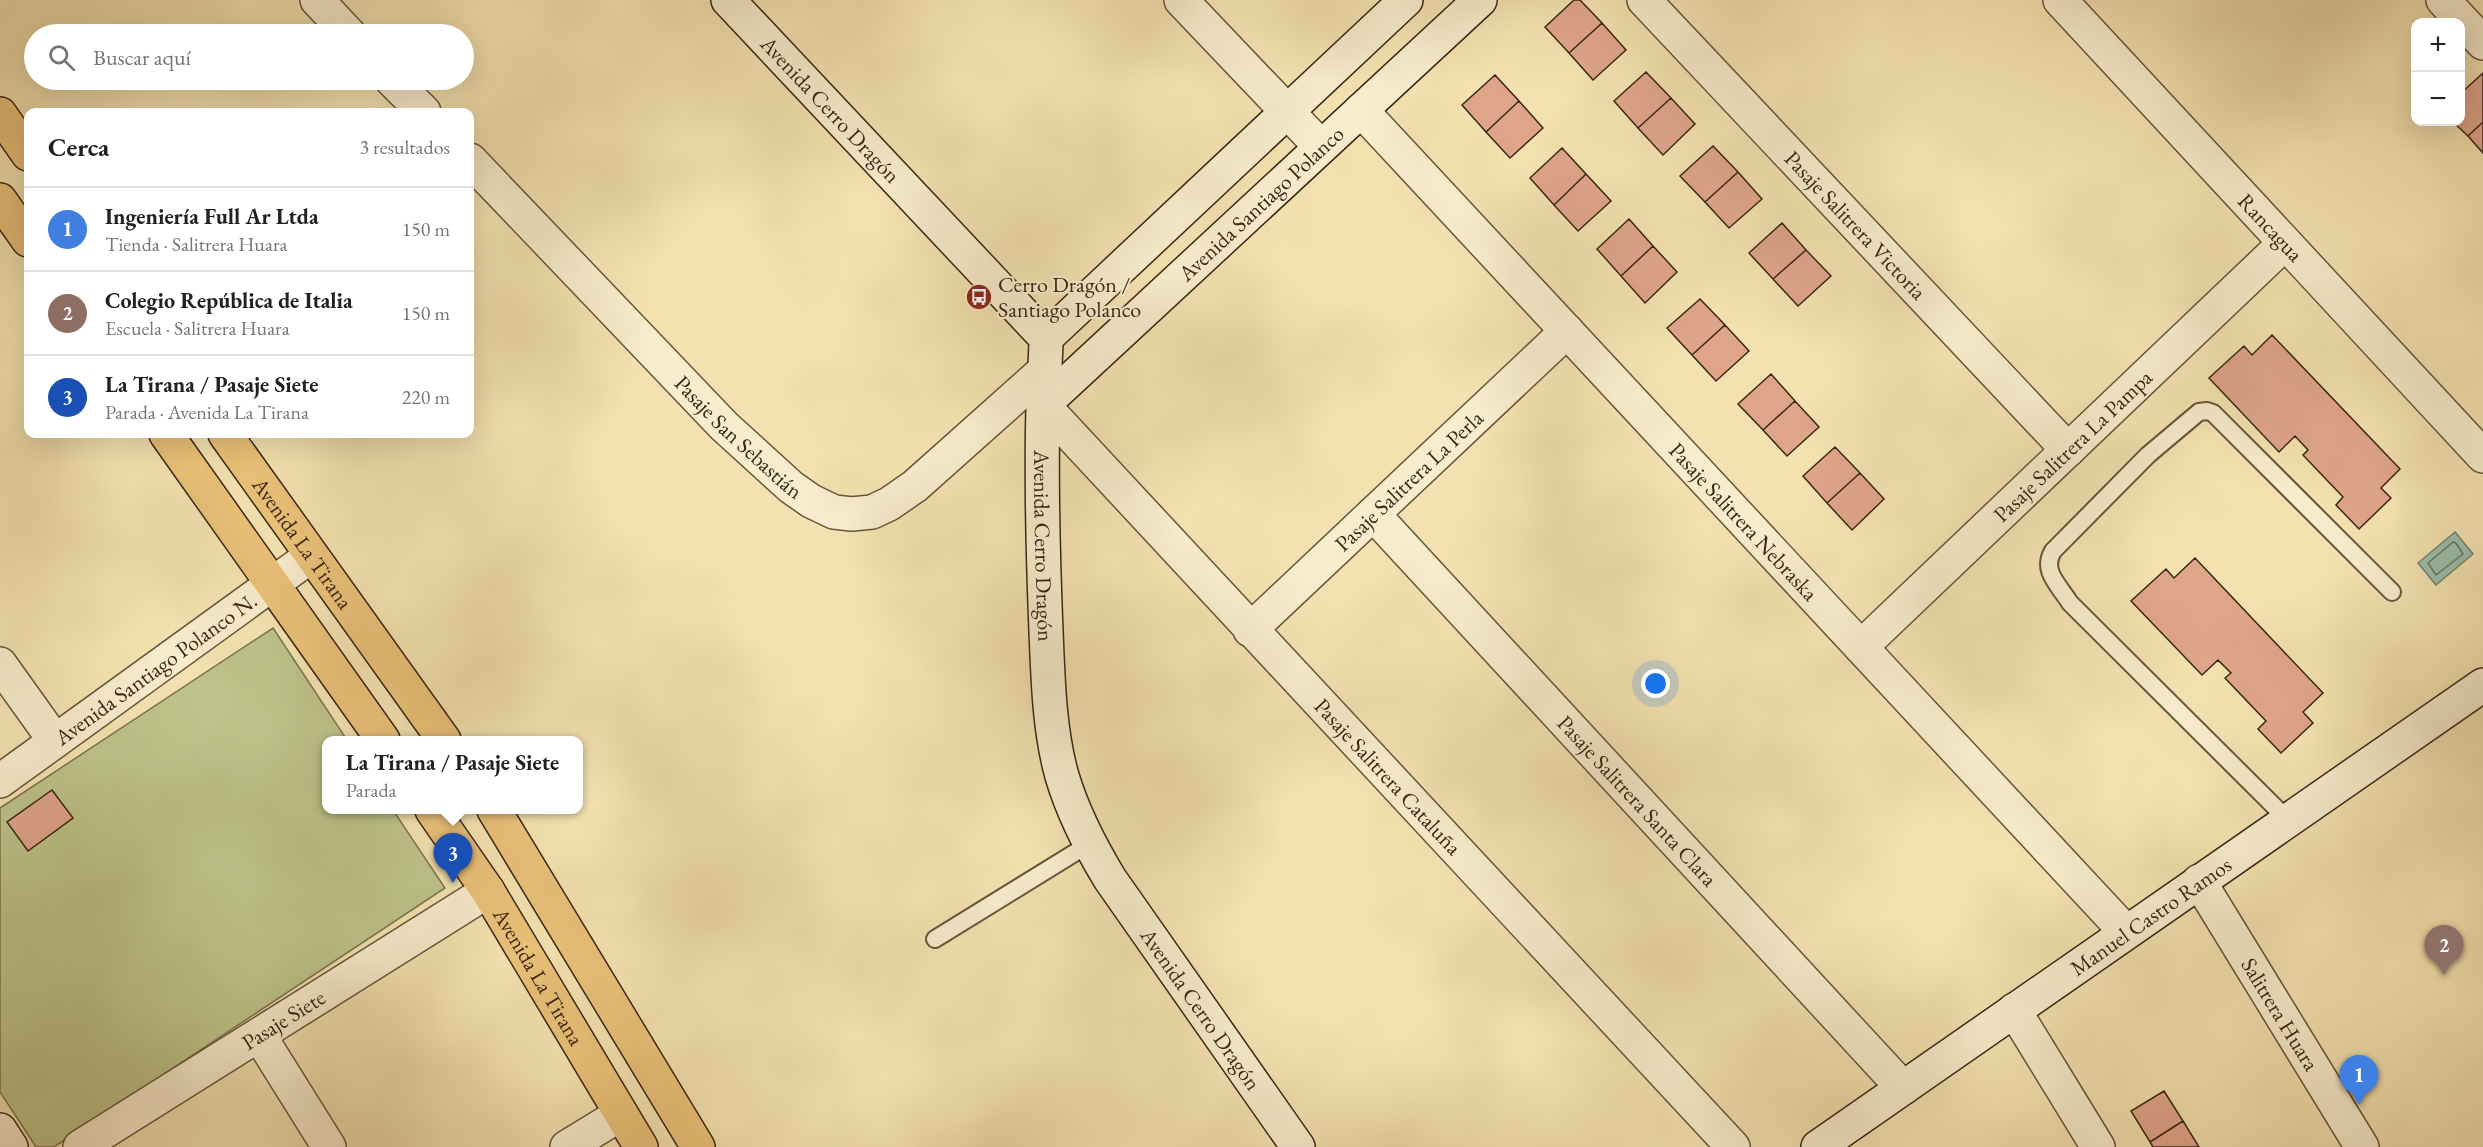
<!DOCTYPE html>
<html lang="es">
<head>
<meta charset="utf-8">
<style>
  :root { --surface:#fff; --page:#f2f2f2; --text:#202124; --muted:#757577; --line:#e0e0e0; --accent:#ea580c }
  body { margin:0; font-family:"EB Garamond",serif; background:var(--page); color:var(--text) }
  .controls { position:absolute; right:18px; top:18px; display:grid; overflow:hidden; border-radius:12px; box-shadow:0 6px 24px #0002 }
  .controls button { width:54px; height:54px; display:grid; place-items:center; padding:0; border:0; border-bottom:2px solid var(--line); background:var(--surface); color:var(--text); font:30px sans-serif }
  .you { position:absolute; left:1656px; top:684px; width:21px; height:21px; margin:-15px; border:4px solid #fff; border-radius:50%; background:#1a73e8; box-shadow:0 0 0 9px #1a73e833 }
  .badge { display:grid; place-items:center; width:39px; height:39px; border-radius:50%; background:var(--accent); color:#fff; font-size:20px; font-weight:700 }
  .pin { position:absolute; translate:-50% -50px; filter:drop-shadow(0 2px 3px #0008) }
  .pin::after { content:''; position:absolute; top:32px; width:21px; height:18px; background:inherit; clip-path:polygon(0 0,100% 0,50% 100%) }
  .popup { position:absolute; left:322px; top:736px; width:261px; height:78px; box-sizing:border-box; display:grid; place-content:center; border-radius:12px; background:var(--surface); filter:drop-shadow(0 2px 4px #0005); font-size:20px; white-space:nowrap; color:var(--muted) }
  .popup b { font-size:22px; color:var(--text) }
  .popup::after { content:''; position:absolute; left:50%; top:100%; margin-left:-12px; border:12px solid transparent; border-top-color:var(--surface) }
  .list { margin:0; padding:0; list-style:none }
  h2 { display:flex; justify-content:space-between; align-items:center; height:78px; margin:0; padding:0 24px; font-size:26px }
  h2 small { font-size:20px; font-weight:400; color:var(--muted) }
  .list li { display:grid; grid-template-columns:39px 1fr auto; gap:18px; align-items:center; box-sizing:border-box; height:84px; padding:0 24px; border-top:2px solid var(--line) }
  .list b { display:block; font-size:22px; white-space:nowrap }
  .list p { margin:0; font-size:20px; white-space:nowrap; color:var(--muted) }
  .list em { font-size:20px; font-style:normal; color:var(--muted) }
  .icon { flex:none; width:33px; height:33px; fill:none; stroke:currentColor; stroke-width:2; stroke-linecap:round; stroke-linejoin:round }
  .map { position:relative; flex:none; width:2483px; height:1147px; overflow:hidden }
  .search { position:absolute; background:var(--surface); box-shadow:0 6px 24px #0002; left:24px; top:24px; width:450px; height:66px; display:flex; align-items:center; gap:15px; box-sizing:border-box; padding:0 21px; border-radius:33px; color:var(--muted); font-size:22px }
  .panel { position:absolute; background:var(--surface); box-shadow:0 6px 24px #0002; left:24px; top:108px; width:450px; height:330px; border-radius:12px }
  .map>svg:first-child { display:block }
  .green { fill:#bdc38a; stroke:#7c7450; stroke-width:1.5 }
  .water { fill:#9bbeab; stroke:#74816f; stroke-width:1.5 }
  .lines { fill:none; stroke-linecap:round; stroke-linejoin:round }
  .shore { stroke:#6a7260; stroke-width:1.5 }
  .building { fill:#dfa58b; stroke:#3a2616; stroke-width:1.5 }
  .lane-casing { stroke:#68553c; stroke-width:20 }
  .street-casing { stroke:#68553c; stroke-width:36 }
  .secondary-casing { stroke:#3a2616; stroke-width:36 }
  .highway-casing { stroke:#3a2616; stroke-width:36 }
  .lane { stroke:#f7eccc; stroke-width:16 }
  .street { stroke:#f7eccc; stroke-width:33 }
  .secondary { stroke:#f7eccc; stroke-width:33 }
  .highway { stroke:#eac178; stroke-width:33 }
  .labels { text-anchor:middle; dominant-baseline:central; stroke-width:4.5; stroke-linejoin:round; paint-order:stroke }
  .street-label { font-size:22px; fill:#3a2616; stroke:#f7eccc }
  .poi-label { font-size:22px; fill:#3a2616; stroke:#f7eccc; text-anchor:start }
</style>
</head>
<body>
<div class="map">
<svg width="2483" height="1147" viewBox="0 0 2483 1147">
  <rect width="100%" height="100%" fill="#f3e2b0"/>
  <filter id="stains"><feTurbulence type="fractalNoise" baseFrequency=".00333" numOctaves="4"/><feColorMatrix values="0 0 0 0 .2 0 0 0 0 .09 0 0 0 0 .02 0 0 0 .5 -.17"/></filter>
  <radialGradient id="worn" r=".72"><stop offset=".6" stop-color="#630" stop-opacity="0"/><stop offset="1" stop-color="#630" stop-opacity=".3"/></radialGradient>
  <path class="green" d="M273 628 347 740H327V810H393L445 888 54 1147H36L0 1092V808Z"/>
  <path class="water" d="M2455 532 2473 554 2436 585 2418 563Z"/>
  <g class="lines">
    <path class="shore" d="M2453 542 2456 543 2463 554 2436 575 2428 563Z"/>
  </g>
  <path class="building" d="M1574 0H1580L1602 23 1569 53 1545 27Z
    M1602 23 1626 50 1593 80 1569 53Z
    M1646 72 1671 98 1638 128 1614 101Z
    M2483 73V122L2468 136 2453 122H2460V94Z
    M1495 75 1519 101 1486 132 1462 105Z
    M1671 98 1695 124 1663 155 1638 128Z
    M1519 101 1543 128 1510 158 1486 132Z
    M2483 122V153L2468 136Z
    M1713 146 1738 172 1705 202 1680 176Z
    M1562 148 1586 174 1554 205 1530 178Z
    M1738 172 1762 199 1729 228 1705 202Z
    M1586 174 1611 201 1578 231 1554 205Z
    M1629 219 1653 246 1621 276 1597 249Z
    M1782 223 1806 250 1773 279 1749 253Z
    M1653 246 1677 272 1645 303 1621 276Z
    M1806 250 1831 276 1798 306 1773 279Z
    M1700 299 1725 325 1692 355 1667 328Z
    M1725 325 1749 351 1716 381 1692 355Z
    M2272 335 2400 469 2381 488 2391 498 2359 529 2336 505 2343 497 2303 455 2308 450 2295 436 2279 452 2209 378 2244 346 2252 355Z
    M1771 374 1795 401 1763 430 1738 404Z
    M1795 401 1819 427 1787 456 1763 430Z
    M1835 447 1860 473 1827 503 1803 476Z
    M1860 473 1884 499 1852 530 1827 503Z
    M2195 558 2323 693 2303 712 2313 723 2281 753 2258 729 2266 721 2225 678 2231 673 2218 660 2202 675 2131 601 2166 569 2174 578Z
    M52 790 73 818 28 851 7 822Z
    M2164 1091 2183 1121 2150 1142 2131 1111Z
    M2183 1121 2199 1147H2153L2150 1142Z"/>
  <g class="lines">
    <g class="lane-casing">
      <path id="lane" d="M2289 821 2070 603C2059 585 2041 571 2053 551L2148 455 2199 412 2207 411 2213 413 2392 592
        M935 939 1089 844"/>
    </g>
    <g class="street-casing">
      <g id="street">
        <path d="M317 0 349 34"/>
        <path d="M1181 0 1321 147"/>
        <path id="s1" d="M1644 0 2068 450"/>
        <path id="s2" d="M2060 0 2483 456"/>
        <path d="M2443 0 2483 43"/>
        <path d="M392 80 424 112"/>
        <path id="s3" d="M1361 110 2126 932"/>
        <path id="s4" d="M470 160 724 426 791 487 811 501 834 512 852 514 872 512 889 504 915 486 1045 370"/>
        <path id="s5" d="M1043 405 1733 1147"/>
        <path id="s6" d="M1373 514 1903 1088"/>
        <path id="s7" d="M1250 630 1567 331"/>
        <path id="s8" d="M1861 647 2285 243"/>
        <path d="M0 664 55 741"/>
        <path id="s9" d="M0 781 311 556"/>
        <path id="s10" d="M2199 881 2362 1147"/>
        <path d="M2014 1010 2098 1147"/>
        <path d="M259 1035 329 1147"/>
        <path id="s11" d="M80 1147 488 891"/>
        <path d="M567 1147 621 1114"/>
      </g>
    </g>
    <g class="secondary-casing">
      <g id="secondary">
        <path id="s12" d="M728 0 1046 338C1046 361 1043 384 1043 407 1041 481 1043 556 1046 631 1048 678 1049 730 1062 776 1073 813 1090 846 1110 879L1298 1147"/>
        <path d="M1046 338 1406 0"/>
        <path id="s13" d="M1043 405 1480 0"/>
        <path d="M0 1130 11 1147"/>
        <path id="s14" d="M1818 1147 2483 685"/>
      </g>
    </g>
    <g class="highway-casing">
      <g id="highway">
        <path d="M0 114 28 154"/>
        <path d="M0 200 28 240"/>
        <path d="M166 434 383 740"/>
        <path id="s15" d="M225 434 444 740"/>
        <path id="s16" d="M432 810 488 891 641 1147"/>
        <path d="M494 810 698 1147"/>
      </g>
    </g>
    <use href="#lane" class="lane"/>
    <use href="#street" class="street"/>
    <use href="#secondary" class="secondary"/>
    <use href="#highway" class="highway"/>
  </g>
  <defs>
    <g id="bus-disc" transform="scale(1.35)"><circle r="9.5" fill="#8f2418" stroke="#f7eccc"/><path d="M-5-6H5V4H4V6H2V4H-2V6H-4V4H-5ZM-3.5-4V0h7V-4ZM-3.5 1.2v1.5H-2V1.2ZM2 1.2v1.5H3.5V1.2Z" fill="#fff"/></g>
  </defs>
  <g fill-rule="evenodd">
    <use href="#bus-disc" x="979" y="297"/>
  </g>
  <g class="labels">
    <g class="street-label">
      <text stroke="none"><textPath href="#s12" startOffset="150">Avenida Cerro Dragón</textPath></text>
      <text stroke="none"><textPath href="#s13" startOffset="297">Avenida Santiago Polanco</textPath></text>
      <text stroke="none"><textPath href="#s1" startOffset="309">Pasaje Salitrera Victoria</textPath></text>
      <text stroke="none"><textPath href="#s2" startOffset="310">Rancagua</textPath></text>
      <text stroke="none"><textPath href="#s4" startOffset="386">Pasaje San Sebastián</textPath></text>
      <text stroke="none"><textPath href="#s8" startOffset="292">Pasaje Salitrera La Pampa</textPath></text>
      <text stroke="none"><textPath href="#s7" startOffset="218">Pasaje Salitrera La Perla</textPath></text>
      <text stroke="none"><textPath href="#s3" startOffset="562">Pasaje Salitrera Nebraska</textPath></text>
      <text stroke="none"><textPath href="#s15" startOffset="134">Avenida La Tirana</textPath></text>
      <text stroke="none"><textPath href="#s12" startOffset="672">Avenida Cerro Dragón</textPath></text>
      <text stroke="none"><textPath href="#s9" startOffset="192">Avenida Santiago Polanco N.</textPath></text>
      <text stroke="none"><textPath href="#s5" startOffset="507">Pasaje Salitrera Cataluña</textPath></text>
      <text stroke="none"><textPath href="#s6" startOffset="390">Pasaje Salitrera Santa Clara</textPath></text>
      <text stroke="none"><textPath href="#s14" startOffset="405">Manuel Castro Ramos</textPath></text>
      <text stroke="none"><textPath href="#s16" startOffset="198">Avenida La Tirana</textPath></text>
      <text stroke="none"><textPath href="#s12" startOffset="1176">Avenida Cerro Dragón</textPath></text>
      <text stroke="none"><textPath href="#s10" startOffset="156">Salitrera Huara</textPath></text>
      <text stroke="none"><textPath href="#s11" startOffset="240">Pasaje Siete</textPath></text>
    </g>
    <g class="poi-label">
      <text x="998" y="284">Cerro Dragón /<tspan x="998" dy="25">Santiago Polanco</tspan></text>
    </g>
  </g>
  <rect width="100%" height="100%" filter="url(#stains)"/>
  <rect width="100%" height="100%" fill="url(#worn)"/>
</svg>
<div class="controls">
<button>+</button>
<button>−</button>
</div>
<div class="you"></div>
<div class="pin badge" style="left:2359px;top:1105px;background:#3f7fe0">1</div>
<div class="pin badge" style="left:2444px;top:975px;background:#8d6e63">2</div>
<div class="pin badge" style="left:453px;top:883px;background:#1a4fb4">3</div>
<div class="popup"><b>La Tirana / Pasaje Siete</b>Parada</div>
<div class="search"><svg class="icon" aria-label="search" viewBox="0 0 24 24"><circle cx="10" cy="10" r="6"/><path d="M15 15l6 6"/></svg>Buscar aquí</div>
<section class="panel">
<h2>Cerca<small>3 resultados</small></h2>
<ul class="list">
<li><span class="badge" style="background:#3f7fe0">1</span><div><b>Ingeniería Full Ar Ltda</b><p>Tienda · Salitrera Huara</p></div><em>150 m</em></li>
<li><span class="badge" style="background:#8d6e63">2</span><div><b>Colegio República de Italia</b><p>Escuela · Salitrera Huara</p></div><em>150 m</em></li>
<li><span class="badge" style="background:#1a4fb4">3</span><div><b>La Tirana / Pasaje Siete</b><p>Parada · Avenida La Tirana</p></div><em>220 m</em></li>
</ul>
</section>
</div>
</body>
</html>
